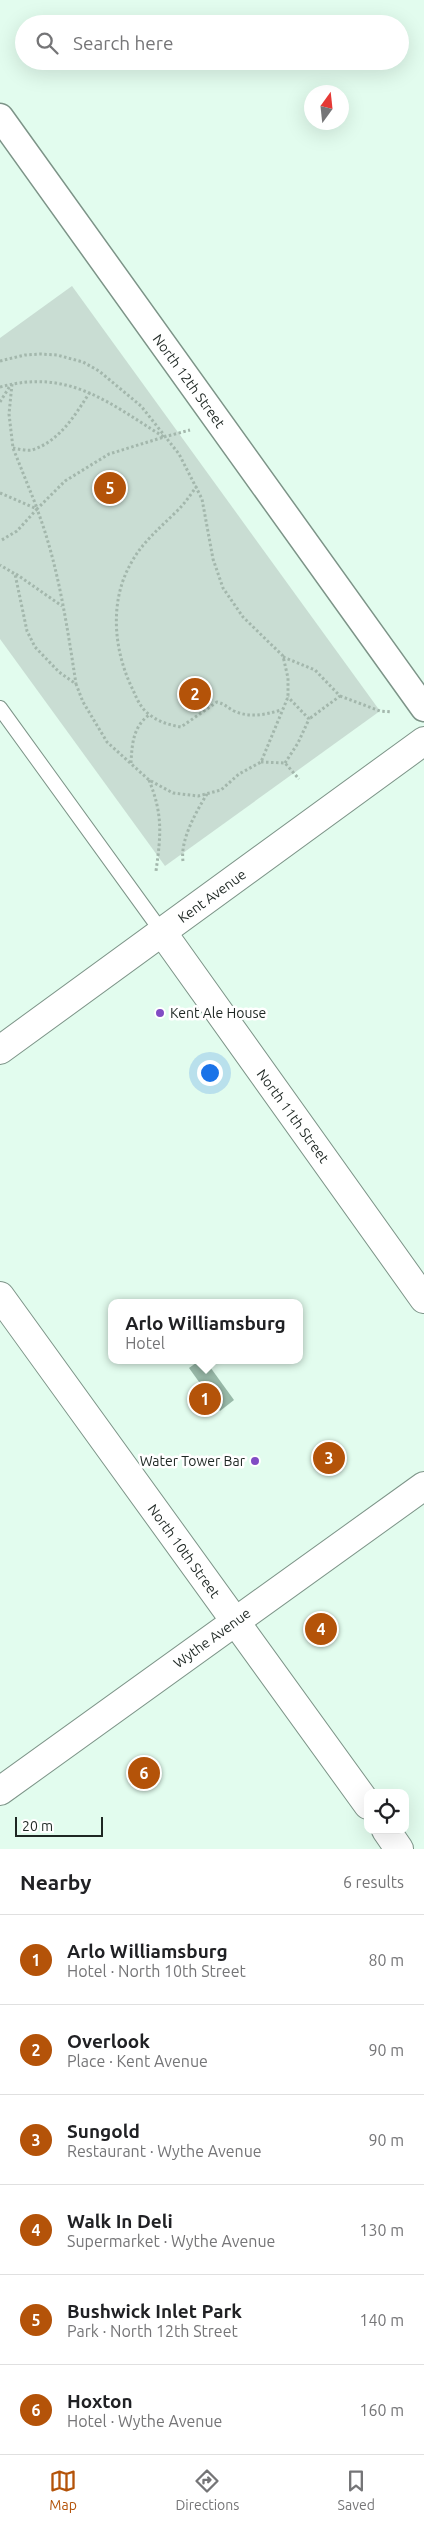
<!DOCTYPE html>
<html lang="en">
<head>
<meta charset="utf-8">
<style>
  :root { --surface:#fff; --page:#f2f2f2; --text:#202124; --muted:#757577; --line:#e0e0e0; --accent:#b45309 }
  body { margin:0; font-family:Ubuntu,sans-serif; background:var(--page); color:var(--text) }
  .controls { position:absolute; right:15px; bottom:15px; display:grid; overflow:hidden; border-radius:10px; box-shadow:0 5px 20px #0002 }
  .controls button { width:45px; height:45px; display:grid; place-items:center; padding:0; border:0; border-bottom:1px solid var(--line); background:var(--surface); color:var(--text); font:25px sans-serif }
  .compass { position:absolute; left:304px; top:85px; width:45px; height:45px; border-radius:50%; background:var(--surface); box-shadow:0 5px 20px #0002; rotate:15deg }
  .scale { position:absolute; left:15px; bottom:12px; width:88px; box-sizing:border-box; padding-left:5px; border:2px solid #1e2723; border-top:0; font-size:14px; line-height:18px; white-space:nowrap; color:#1e2723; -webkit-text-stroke:4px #fff; paint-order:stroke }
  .you { position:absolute; left:209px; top:1072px; width:18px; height:18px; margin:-12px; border:4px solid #fff; border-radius:50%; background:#1a73e8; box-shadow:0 0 0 8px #1a73e833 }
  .badge { display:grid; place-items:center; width:32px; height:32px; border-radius:50%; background:var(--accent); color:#fff; font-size:16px; font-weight:700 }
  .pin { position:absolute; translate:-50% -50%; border:2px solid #fff; box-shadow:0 1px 5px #0006 }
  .popup { position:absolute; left:108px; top:1299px; width:195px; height:65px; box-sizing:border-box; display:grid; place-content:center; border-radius:10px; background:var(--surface); filter:drop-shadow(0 1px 4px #0005); font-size:16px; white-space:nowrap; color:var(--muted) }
  .popup b { font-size:19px; color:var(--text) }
  .popup::after { content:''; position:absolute; left:50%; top:100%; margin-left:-10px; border:10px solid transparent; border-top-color:var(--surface) }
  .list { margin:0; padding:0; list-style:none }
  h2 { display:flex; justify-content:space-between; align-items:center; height:65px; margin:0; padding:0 20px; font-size:21px }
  h2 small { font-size:16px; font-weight:400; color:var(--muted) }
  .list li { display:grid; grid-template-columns:32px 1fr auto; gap:15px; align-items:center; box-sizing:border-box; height:90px; padding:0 20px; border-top:1px solid var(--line) }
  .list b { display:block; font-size:19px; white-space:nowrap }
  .list p { margin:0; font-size:16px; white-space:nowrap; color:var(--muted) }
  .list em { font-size:16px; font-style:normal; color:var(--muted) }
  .icon { flex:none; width:28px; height:28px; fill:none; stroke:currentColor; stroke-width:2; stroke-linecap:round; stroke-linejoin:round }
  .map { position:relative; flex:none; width:424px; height:1849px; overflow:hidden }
  .search { position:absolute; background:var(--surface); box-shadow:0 5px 20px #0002; left:15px; right:15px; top:15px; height:55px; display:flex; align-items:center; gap:12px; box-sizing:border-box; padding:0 18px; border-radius:28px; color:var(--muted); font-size:19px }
  .sheet { height:605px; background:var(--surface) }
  nav { display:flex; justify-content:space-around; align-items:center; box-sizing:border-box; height:70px; border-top:1px solid var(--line); background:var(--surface); font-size:14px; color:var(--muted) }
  nav a { display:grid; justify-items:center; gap:2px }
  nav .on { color:var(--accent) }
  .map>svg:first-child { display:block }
  .green { fill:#c9ddd3 }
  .water { fill:#98b9a8 }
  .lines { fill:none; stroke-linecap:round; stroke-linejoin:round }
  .service-casing { stroke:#7d9488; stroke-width:16 }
  .minor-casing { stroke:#7d9488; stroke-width:29 }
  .tertiary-casing { stroke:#7d9488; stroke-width:30 }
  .secondary-casing { stroke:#7d9488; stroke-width:30 }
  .path { stroke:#a3b7ac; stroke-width:3; stroke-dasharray:2.5 2.5; stroke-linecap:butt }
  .service { stroke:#fff; stroke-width:14 }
  .minor { stroke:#fff; stroke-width:26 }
  .tertiary { stroke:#fff; stroke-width:28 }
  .secondary { stroke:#fff; stroke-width:28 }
  .poi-dot { fill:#814cc4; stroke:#fff; stroke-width:2 }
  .labels { text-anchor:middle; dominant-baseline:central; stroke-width:5; stroke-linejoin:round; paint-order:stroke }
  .street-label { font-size:14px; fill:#1e2723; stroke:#fff }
  .poi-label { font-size:14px; fill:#1e2723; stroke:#fff; text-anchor:start }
</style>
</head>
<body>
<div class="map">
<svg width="424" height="1849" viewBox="0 0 424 1849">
  <rect width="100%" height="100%" fill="#e2fcee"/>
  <path class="green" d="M72 286 380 711 165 866 0 639V338Z"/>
  <path class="water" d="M200 1360H205L234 1400 220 1411 189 1368Z"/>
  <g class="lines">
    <g class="service-casing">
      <path id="service" d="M0 708 162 932"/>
    </g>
    <g class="minor-casing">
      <path id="minor" d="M0 117 424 708"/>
    </g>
    <g class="tertiary-casing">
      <path id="tertiary" d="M162 932 424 1299
        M0 1296 368 1805
        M386 1830 399 1849"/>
    </g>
    <g class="secondary-casing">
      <path id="secondary" d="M0 1050 424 741
        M0 1791 424 1486"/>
    </g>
    <path class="path" d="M0 361 25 355 40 354 57 355 83 362 99 371 141 406 179 454 202 499 213 559 223 588 243 617 283 656 288 678V697L261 762 239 774 221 790 198 796 173 793 149 780 107 742 83 702 76 684 59 672 35 647 27 631 15 574 0 565
      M12 384 9 414 13 448 37 508
      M0 387C69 368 109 403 164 437L109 454 65 481 37 509C58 564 67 625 76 684
      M0 402 10 386
      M164 437 190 430
      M13 448C18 449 27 451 32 450 60 441 75 415 90 392
      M197 486C191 494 185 503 178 510 160 528 142 542 130 565 109 603 114 652 133 690 137 699 141 709 150 715 159 722 170 725 181 727L217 702C225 704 228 708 234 711 250 718 264 715 281 710
      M0 493 37 509 17 531 0 541
      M16 574 62 606
      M283 657 315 670 340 696 309 719
      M340 696 380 711 392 712
      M261 762 285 763 299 779
      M131 763C132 744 133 727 149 715
      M285 763 298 743 309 719 288 697
      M149 780C163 815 161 834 156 871
      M183 861C180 840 196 812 207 794"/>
    <use href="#service" class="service"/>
    <use href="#minor" class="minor"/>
    <use href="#tertiary" class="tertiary"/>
    <use href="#secondary" class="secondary"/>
  </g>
  <g class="poi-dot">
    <circle cx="160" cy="1013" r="5"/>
    <circle cx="255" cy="1461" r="5"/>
  </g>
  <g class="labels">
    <g class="street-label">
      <text transform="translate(189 381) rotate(54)">North 12th Street</text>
      <text transform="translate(212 896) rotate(-36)">Kent Avenue</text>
      <text transform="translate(293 1116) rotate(54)">North 11th Street</text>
      <text transform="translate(184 1551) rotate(54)">North 10th Street</text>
      <text transform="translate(212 1638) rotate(-36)">Wythe Avenue</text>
    </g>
    <g class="poi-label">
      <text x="170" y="1013">Kent Ale House</text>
      <text x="245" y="1461" text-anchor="end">Water Tower Bar</text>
    </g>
  </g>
</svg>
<div class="controls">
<button><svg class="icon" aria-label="locate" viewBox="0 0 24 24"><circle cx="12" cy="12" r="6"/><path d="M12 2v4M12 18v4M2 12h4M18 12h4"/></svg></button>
</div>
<svg class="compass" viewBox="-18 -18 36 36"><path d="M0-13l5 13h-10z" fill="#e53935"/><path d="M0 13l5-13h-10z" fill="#757577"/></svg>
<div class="scale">20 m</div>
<div class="you"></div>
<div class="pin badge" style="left:205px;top:1399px">1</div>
<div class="popup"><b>Arlo Williamsburg</b>Hotel</div>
<div class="pin badge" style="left:195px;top:694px">2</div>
<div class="pin badge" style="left:329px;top:1458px">3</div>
<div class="pin badge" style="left:321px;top:1629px">4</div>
<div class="pin badge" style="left:110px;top:488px">5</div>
<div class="pin badge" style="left:144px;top:1773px">6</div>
<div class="search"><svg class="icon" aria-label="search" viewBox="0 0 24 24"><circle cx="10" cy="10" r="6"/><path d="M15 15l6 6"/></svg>Search here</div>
</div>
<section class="sheet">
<h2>Nearby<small>6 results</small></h2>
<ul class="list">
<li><span class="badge">1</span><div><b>Arlo Williamsburg</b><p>Hotel · North 10th Street</p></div><em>80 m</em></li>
<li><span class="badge">2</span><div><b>Overlook</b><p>Place · Kent Avenue</p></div><em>90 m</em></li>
<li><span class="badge">3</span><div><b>Sungold</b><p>Restaurant · Wythe Avenue</p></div><em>90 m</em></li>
<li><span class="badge">4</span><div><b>Walk In Deli</b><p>Supermarket · Wythe Avenue</p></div><em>130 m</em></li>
<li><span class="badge">5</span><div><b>Bushwick Inlet Park</b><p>Park · North 12th Street</p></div><em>140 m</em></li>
<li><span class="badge">6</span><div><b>Hoxton</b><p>Hotel · Wythe Avenue</p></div><em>160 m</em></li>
</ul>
</section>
<nav>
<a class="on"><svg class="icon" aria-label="map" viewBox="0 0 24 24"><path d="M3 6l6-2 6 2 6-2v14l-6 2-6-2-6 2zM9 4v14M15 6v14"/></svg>Map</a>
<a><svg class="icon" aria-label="directions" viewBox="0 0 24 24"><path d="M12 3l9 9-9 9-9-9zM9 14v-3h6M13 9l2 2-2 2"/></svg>Directions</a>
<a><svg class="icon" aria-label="saved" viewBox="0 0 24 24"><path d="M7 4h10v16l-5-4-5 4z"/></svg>Saved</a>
</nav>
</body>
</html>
